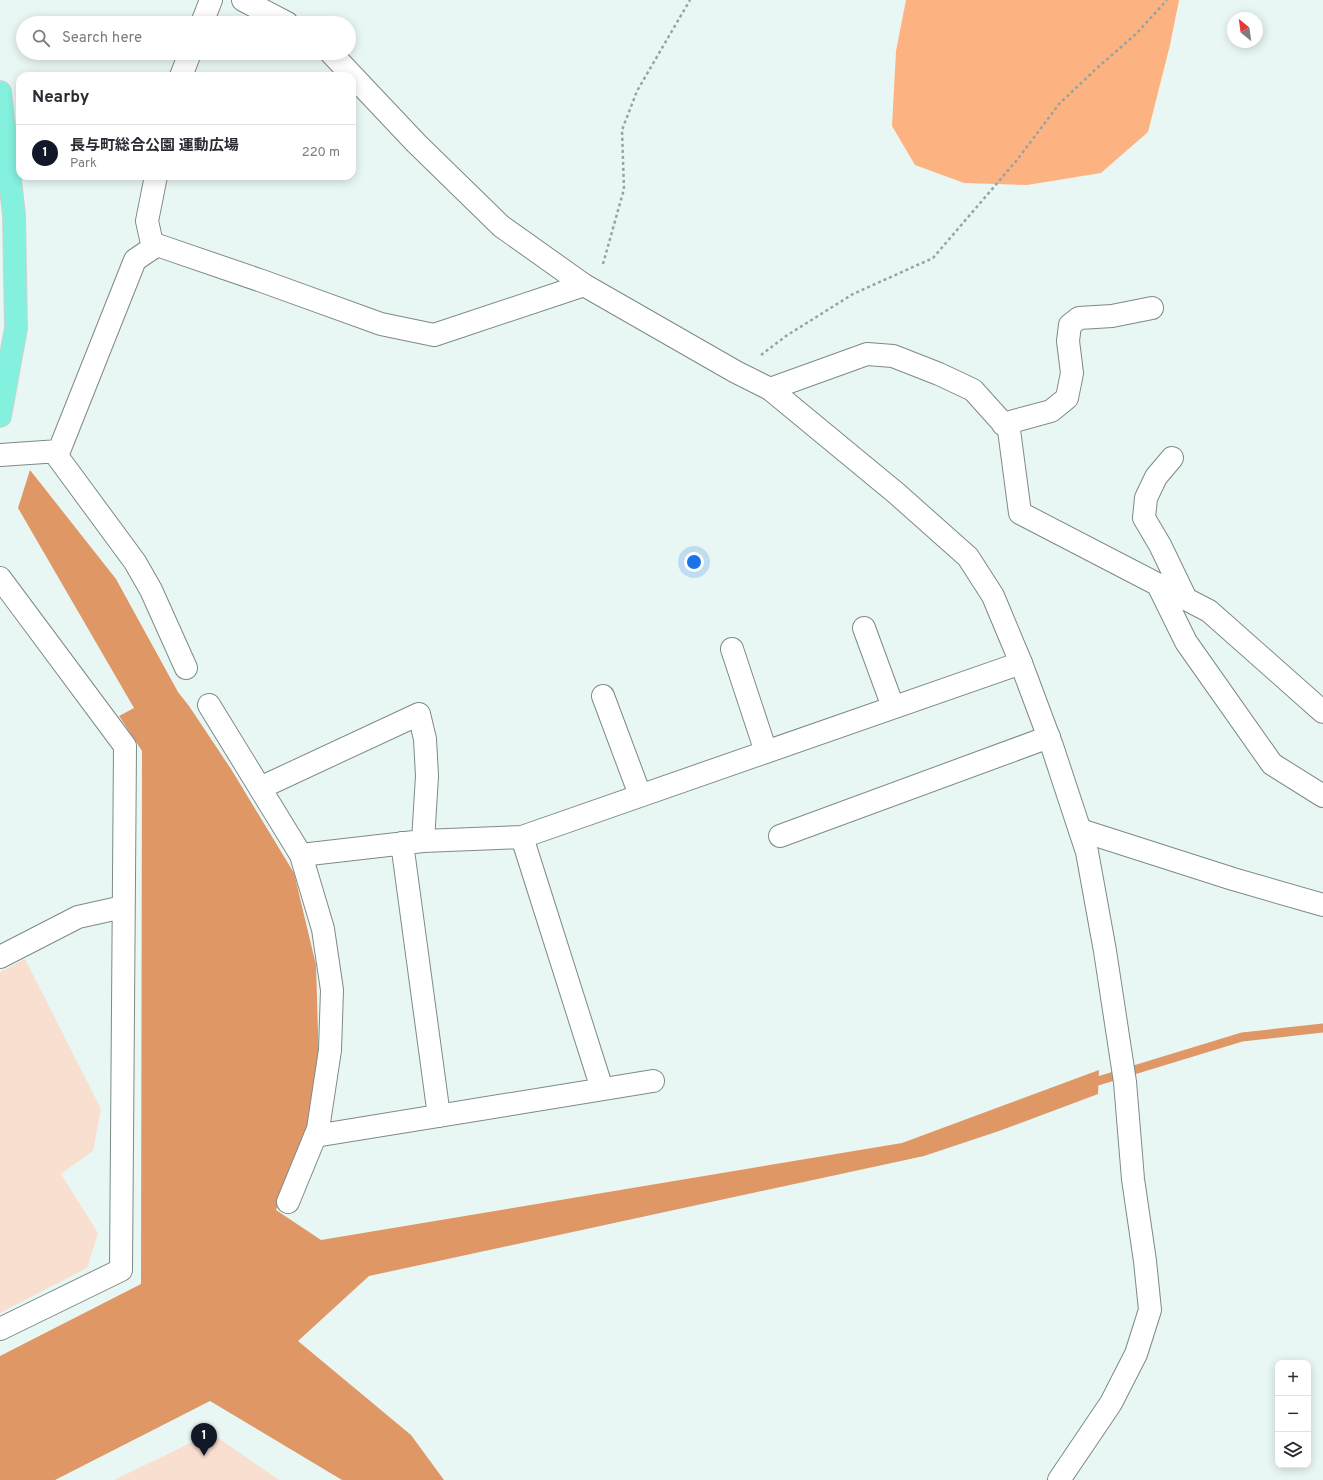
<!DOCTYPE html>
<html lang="en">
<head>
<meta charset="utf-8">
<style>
  :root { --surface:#fff; --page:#f7f7f7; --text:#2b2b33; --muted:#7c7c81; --line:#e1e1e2; --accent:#111827 }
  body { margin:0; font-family:Overpass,"Noto Sans JP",sans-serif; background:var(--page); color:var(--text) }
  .controls { position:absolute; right:12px; bottom:12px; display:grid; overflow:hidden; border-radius:8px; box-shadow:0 2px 10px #0003 }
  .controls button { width:36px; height:36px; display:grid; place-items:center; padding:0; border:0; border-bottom:1px solid var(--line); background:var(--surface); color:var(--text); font:20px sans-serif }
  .compass { position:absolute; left:1227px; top:12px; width:36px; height:36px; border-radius:50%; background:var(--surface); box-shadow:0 2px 10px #0003; rotate:331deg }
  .you { position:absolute; left:694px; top:562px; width:14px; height:14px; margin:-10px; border:3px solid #fff; border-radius:50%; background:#1a73e8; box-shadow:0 0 0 6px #1a73e833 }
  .badge { display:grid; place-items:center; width:26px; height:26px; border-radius:50%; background:var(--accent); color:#fff; font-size:13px; font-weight:700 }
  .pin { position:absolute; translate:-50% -33px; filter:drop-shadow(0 1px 2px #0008) }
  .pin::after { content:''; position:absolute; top:21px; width:14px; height:12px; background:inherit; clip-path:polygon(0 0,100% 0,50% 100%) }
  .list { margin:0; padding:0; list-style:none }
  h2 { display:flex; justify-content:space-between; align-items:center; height:52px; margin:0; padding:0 16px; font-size:17px }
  h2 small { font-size:13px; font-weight:400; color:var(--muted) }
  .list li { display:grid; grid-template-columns:26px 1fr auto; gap:12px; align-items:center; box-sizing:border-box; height:56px; padding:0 16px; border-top:1px solid var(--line) }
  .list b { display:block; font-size:15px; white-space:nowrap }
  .list p { margin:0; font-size:13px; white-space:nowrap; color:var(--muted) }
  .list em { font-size:13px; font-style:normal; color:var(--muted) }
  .icon { flex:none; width:22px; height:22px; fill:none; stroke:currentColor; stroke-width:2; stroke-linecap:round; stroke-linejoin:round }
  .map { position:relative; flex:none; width:1323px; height:1480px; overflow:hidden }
  .search { position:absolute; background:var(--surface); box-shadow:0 2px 10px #0003; left:16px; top:16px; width:340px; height:44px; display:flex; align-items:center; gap:10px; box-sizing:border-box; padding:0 14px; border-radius:22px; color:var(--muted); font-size:15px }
  .panel { position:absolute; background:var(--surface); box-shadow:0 2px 10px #0003; left:16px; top:72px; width:340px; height:108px; border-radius:12px }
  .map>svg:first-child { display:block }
  .green { fill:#f8dfcf }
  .forest { fill:#fdb381 }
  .water { fill:#df9766 }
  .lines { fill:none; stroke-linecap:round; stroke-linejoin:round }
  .stream { stroke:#df9766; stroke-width:9 }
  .minor-casing { stroke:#7d8a87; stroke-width:24 }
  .tertiary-casing { stroke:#7d8a87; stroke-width:24 }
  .trunk-casing { stroke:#cfd1d0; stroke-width:24 }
  .path { stroke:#98a3a0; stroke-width:2.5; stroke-dasharray:3 3; stroke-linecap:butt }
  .minor { stroke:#fff; stroke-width:22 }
  .tertiary { stroke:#fff; stroke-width:22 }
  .trunk { stroke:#84f0de; stroke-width:22 }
</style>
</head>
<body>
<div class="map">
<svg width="1323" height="1480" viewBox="0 0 1323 1480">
  <rect width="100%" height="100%" fill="#e9f7f4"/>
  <path class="green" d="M25 959 101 1109 93 1151 61 1174 98 1233 87 1268 0 1313V972Z
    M211 1433 279 1480H114Z"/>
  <path class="forest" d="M906 0H1179L1170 45 1148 132 1101 173 1027 185 964 183 915 165 892 126 896 51Z"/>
  <path class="water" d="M30 470 116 579 178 692 189 706 231 769 294 873 316 965 319 1064 307 1148 276 1210 321 1240 902 1143 1099 1070 1098 1094 999 1131 924 1156 369 1276 298 1341 411 1435 444 1480H342L210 1401 55 1480H0V1356L141 1284 142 751 119 716 134 708 18 508Z"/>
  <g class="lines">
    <path class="stream" d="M1088 1084 1242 1037 1323 1028"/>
    <g class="minor-casing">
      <path id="minor" d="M202 23 211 0
        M181 76 190 53
        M153 248 147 221 156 176
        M770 389 867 354 893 356 939 374 973 390 1009 430 1020 513 1209 611 1323 712
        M1003 424 1051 411 1067 398 1072 373 1068 341 1070 325 1079 318 1112 316 1152 308
        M54 452 135 562 151 590 186 668
        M0 455 59 451 135 260 157 245 262 281 381 324 434 335 584 285
        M1172 458 1156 477 1146 498 1144 518 1160 545 1186 599
        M0 578 125 746 121 1270 0 1329
        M1158 585 1186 642 1272 764 1323 796
        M864 628 893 707
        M732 649 766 752
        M603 696 640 795
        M209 705 301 855 423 841 522 837 1021 663
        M260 788 419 714 425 739 427 776 423 841
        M1080 830 1233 879 1323 905
        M780 836 1049 737
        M522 837 602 1089
        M402 843 439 1116
        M0 957 78 917 123 907
        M315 1136 653 1081
        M288 1202 318 1129 330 1050 332 990 323 929 301 855"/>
    </g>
    <g class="tertiary-casing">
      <path id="tertiary" d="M243 0 287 23
        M331 53 416 143 501 226 584 285 736 372 770 389 896 493 968 557 993 596 1021 663 1052 746 1087 852 1105 951 1125 1082 1133 1179 1145 1261 1150 1310 1136 1354 1111 1403 1059 1480"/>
    </g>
    <g class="trunk-casing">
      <path id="trunk" d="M0 92 14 215 16 328 0 416"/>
    </g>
    <path class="path" d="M603 264 624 189 622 130 637 91 690 0
      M761 355 786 336 853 294 933 258 1017 160 1059 104 1097 68 1137 33 1167 0"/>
    <use href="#minor" class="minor"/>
    <use href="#tertiary" class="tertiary"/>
    <use href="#trunk" class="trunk"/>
  </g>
</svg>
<div class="controls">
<button>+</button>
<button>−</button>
<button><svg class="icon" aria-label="layers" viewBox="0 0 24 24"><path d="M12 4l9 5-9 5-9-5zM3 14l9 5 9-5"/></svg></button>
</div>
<svg class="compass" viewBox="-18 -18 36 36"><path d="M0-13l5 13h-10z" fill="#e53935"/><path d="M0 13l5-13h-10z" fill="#7c7c81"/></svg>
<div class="you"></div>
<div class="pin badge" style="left:204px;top:1456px">1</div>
<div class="search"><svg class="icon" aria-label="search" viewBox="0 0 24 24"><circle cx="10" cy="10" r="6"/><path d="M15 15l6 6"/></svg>Search here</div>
<section class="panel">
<h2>Nearby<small></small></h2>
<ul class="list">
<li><span class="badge">1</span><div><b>長与町総合公園 運動広場</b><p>Park</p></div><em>220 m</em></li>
</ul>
</section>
</div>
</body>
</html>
